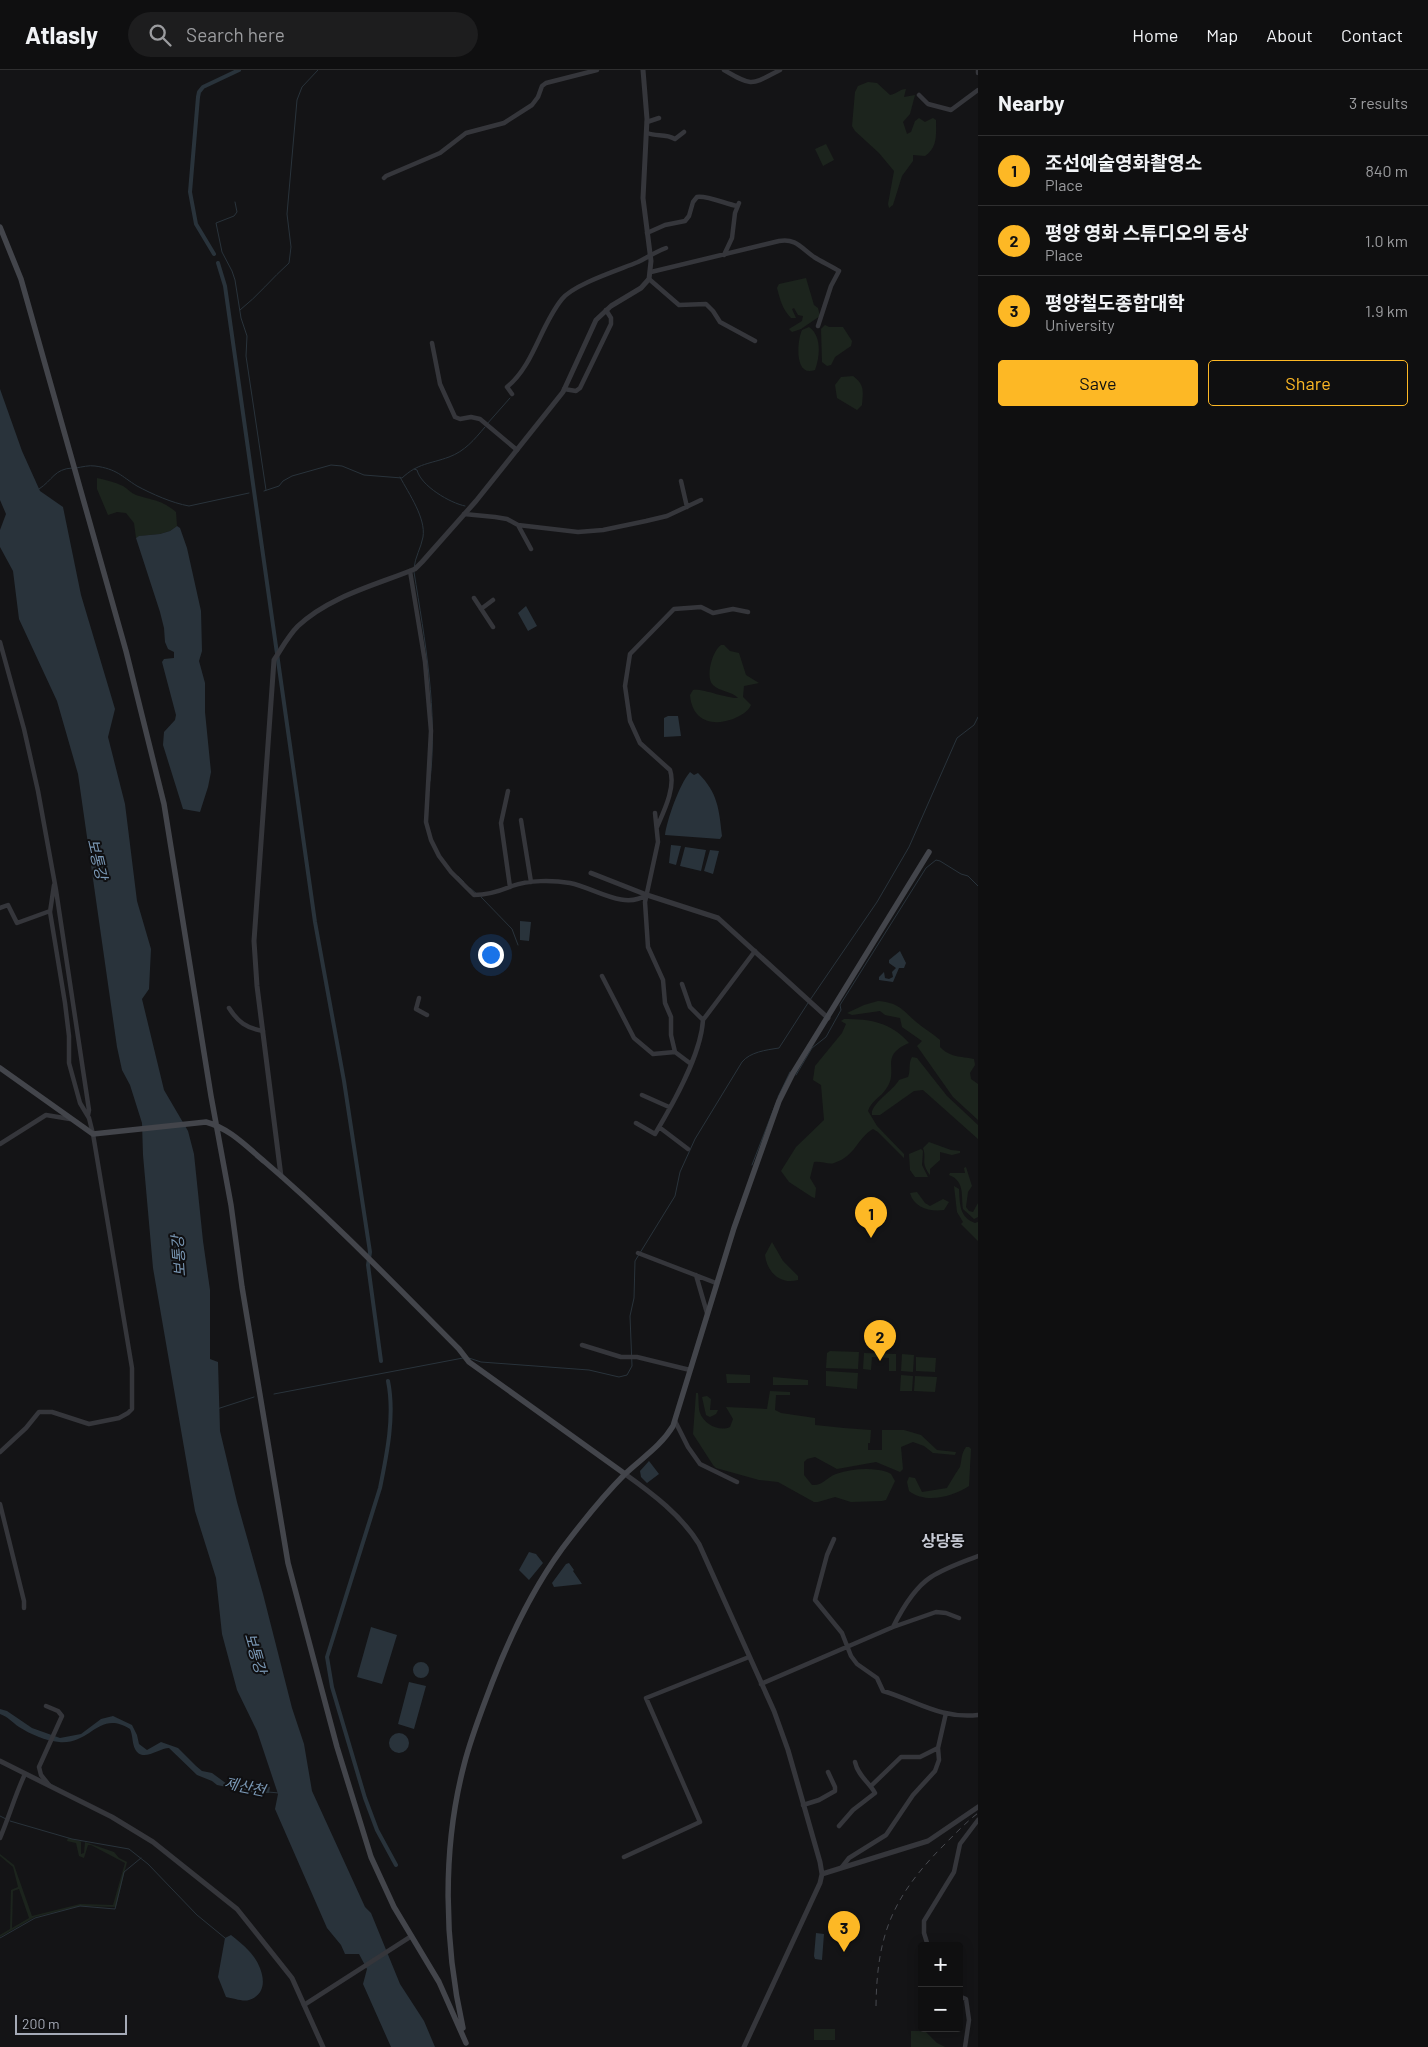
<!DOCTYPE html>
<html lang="en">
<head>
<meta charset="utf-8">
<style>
  :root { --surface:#0f0f10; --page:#1d1d1e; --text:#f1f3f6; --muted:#9b9c9f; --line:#2f2f30; --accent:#fdb825 }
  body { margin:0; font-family:Barlow,"Noto Sans KR",sans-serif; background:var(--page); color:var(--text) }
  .controls { position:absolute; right:15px; bottom:15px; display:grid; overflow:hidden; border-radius:5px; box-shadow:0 2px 12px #0003 }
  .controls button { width:45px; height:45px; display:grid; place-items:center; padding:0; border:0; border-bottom:1px solid var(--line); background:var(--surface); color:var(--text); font:25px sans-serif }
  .scale { position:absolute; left:15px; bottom:12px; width:112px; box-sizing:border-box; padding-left:5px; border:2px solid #a5aab7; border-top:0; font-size:14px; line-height:18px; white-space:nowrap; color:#a5aab7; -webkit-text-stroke:4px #0f0f11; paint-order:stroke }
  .you { position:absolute; left:490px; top:884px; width:18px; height:18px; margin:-12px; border:4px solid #fff; border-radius:50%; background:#1a73e8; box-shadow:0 0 0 8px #1a73e833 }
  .badge { display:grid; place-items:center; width:32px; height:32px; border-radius:50%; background:var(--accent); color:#111; font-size:16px; font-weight:700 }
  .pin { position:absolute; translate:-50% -41px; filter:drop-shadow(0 1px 2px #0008) }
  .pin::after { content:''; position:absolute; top:26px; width:18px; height:15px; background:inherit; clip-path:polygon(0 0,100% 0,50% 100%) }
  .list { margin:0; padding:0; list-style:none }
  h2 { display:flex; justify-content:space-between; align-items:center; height:65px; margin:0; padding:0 20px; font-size:21px }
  h2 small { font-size:16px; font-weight:400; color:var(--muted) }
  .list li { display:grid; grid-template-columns:32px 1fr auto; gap:15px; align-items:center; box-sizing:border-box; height:70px; padding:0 20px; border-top:1px solid var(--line) }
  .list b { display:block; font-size:19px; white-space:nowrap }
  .list p { margin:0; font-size:16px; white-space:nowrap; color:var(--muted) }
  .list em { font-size:16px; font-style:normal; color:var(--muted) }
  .actions { display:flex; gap:10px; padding:15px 20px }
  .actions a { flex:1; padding:11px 0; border:1px solid var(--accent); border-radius:5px; text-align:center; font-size:18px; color:var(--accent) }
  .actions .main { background:var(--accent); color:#111 }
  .icon { flex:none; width:28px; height:28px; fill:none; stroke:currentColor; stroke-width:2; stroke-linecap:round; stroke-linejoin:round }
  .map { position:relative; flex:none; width:978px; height:1977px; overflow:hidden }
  header { display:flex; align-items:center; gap:30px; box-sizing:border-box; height:70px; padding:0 25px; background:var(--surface); border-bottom:1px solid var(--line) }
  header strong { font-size:24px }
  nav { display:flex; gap:28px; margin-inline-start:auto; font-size:18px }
  .search { width:350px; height:45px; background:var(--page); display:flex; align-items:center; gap:12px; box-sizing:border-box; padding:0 18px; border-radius:28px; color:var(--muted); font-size:19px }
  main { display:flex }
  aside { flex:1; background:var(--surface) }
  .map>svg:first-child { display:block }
  .green { fill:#1c241d; fill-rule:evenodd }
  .water { fill:#29333b }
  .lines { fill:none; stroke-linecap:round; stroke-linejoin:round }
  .stream { stroke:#29333b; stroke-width:1 }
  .canal { stroke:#29333b; stroke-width:4 }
  .minor { stroke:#35363b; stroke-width:4.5 }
  .tertiary { stroke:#35363b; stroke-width:5 }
  .secondary { stroke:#43454b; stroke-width:5.5 }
  .rail { stroke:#484a50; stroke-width:1; stroke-dasharray:6 5; stroke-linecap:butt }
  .labels { text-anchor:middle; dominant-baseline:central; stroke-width:4; stroke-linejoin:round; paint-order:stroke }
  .water-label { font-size:15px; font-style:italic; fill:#7a98b5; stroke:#0f0f11 }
  .quarter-label { font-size:16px; font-weight:bold; fill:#c6c9d3; stroke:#0f0f11 }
</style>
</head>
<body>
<header>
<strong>Atlasly</strong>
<div class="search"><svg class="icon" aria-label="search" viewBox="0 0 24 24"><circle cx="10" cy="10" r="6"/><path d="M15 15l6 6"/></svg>Search here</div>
<nav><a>Home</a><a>Map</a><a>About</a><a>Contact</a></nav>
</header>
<main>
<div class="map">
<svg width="978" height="1977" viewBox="0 0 978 1977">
  <rect width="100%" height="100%" fill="#141416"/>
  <path class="green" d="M868 12 877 13 890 25C896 24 900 19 906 19L904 27 915 25 910 44 903 52 907 64 911 62 915 51 919 48 925 52 933 48 936 50C936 64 938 77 925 86L913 85V91L902 106 893 135 889 138 888 134 894 101 879 83 855 61 852 56 855 22 858 16Z
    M826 74 834 90 823 96 815 79Z
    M806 208 814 235 818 238 820 246 801 259 792 262 789 259 802 251 803 246 798 245 794 238 792 239 796 248H791C782 239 780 229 777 218L779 214Z
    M825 255 829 257H843L852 271 851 276 835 287 831 295 827 296 822 292 821 259Z
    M809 257C822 266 820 286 815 300 794 308 797 271 802 260Z
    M853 306C865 315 863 321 862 335L857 340 837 328 835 315 841 307Z
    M97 408C106 410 114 412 123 416 128 419 131 423 136 425 154 431 160 429 176 442L177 456 170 461 160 464 140 466 136 468 134 453 126 443 117 442 108 445 97 419Z
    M721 575H724L730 581 739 583 746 605 759 613 744 616 743 627 751 635C748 642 740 646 733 649 711 657 692 650 690 625L693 620C701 618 725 628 738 628 732 621 720 622 713 615 705 608 712 581 721 575Z
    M878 931C898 933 901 938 915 951 923 958 932 963 940 970V977C951 988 960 986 974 989L975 995 970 1003 971 1009 978 1014V1050L953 1027 917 976 922 971 902 957 900 948 885 945 880 941 852 945 847 943 864 935Z
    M844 949C870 949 891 952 909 973 878 986 900 1000 886 1019 881 1027 871 1031 868 1041L877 1056 904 1084V1088L878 1062 873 1059C857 1068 856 1086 834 1093 829 1095 821 1091 814 1092L810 1108 816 1118 815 1128 812 1127 789 1112 781 1101 796 1077 824 1050 821 1015 813 1010 815 996 842 963 846 954 841 951Z
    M912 987 917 988 947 1026 978 1055V1069L923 1020 914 1021 880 1045H872C870 1034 892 1022 899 1010L908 1007C911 1000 908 994 912 987Z
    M929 1072 951 1080 960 1081V1083L952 1085 940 1082V1090L930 1099V1105C920 1092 927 1089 923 1078Z
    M921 1079 923 1081 922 1095 928 1107H915L910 1100 909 1084Z
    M966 1097 972 1116 968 1122 966 1137 969 1141 973 1142 978 1133V1147L974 1149 963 1139C961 1125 965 1111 949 1105L950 1103H965L964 1098Z
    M954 1116 959 1119C960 1134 959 1147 975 1153L978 1152V1171L961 1154 963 1152 957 1142Z
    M917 1122 925 1133 930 1136 943 1129 949 1132 944 1140C930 1142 914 1138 910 1123Z
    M772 1172 783 1191 798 1206V1210C780 1215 767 1202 765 1185Z
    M830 1281 859 1282 858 1299 826 1298 827 1283Z
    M864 1283 896 1284V1301H889V1288L872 1287 871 1300 863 1299Z
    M902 1284 914 1285 913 1302 901 1301Z
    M916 1287 936 1288 935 1302 916 1301Z
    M826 1301 858 1303 857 1319 826 1316Z
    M726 1304 750 1305V1313H727Z
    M901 1305 913 1306 912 1321H900Z
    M915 1306 937 1307 935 1322 914 1321Z
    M773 1307 808 1310V1315H773Z
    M770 1321 790 1322V1325H776L775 1340 781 1343 815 1348V1355C835 1357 853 1359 871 1360L870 1373H868V1380H882V1360H904L921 1365 937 1380 956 1382 955 1385 933 1383 924 1376 913 1372 901 1377 903 1399 900 1402 876 1392 837 1399 815 1387 807 1389 804 1392V1405L812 1415C823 1416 827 1407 836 1404 853 1399 870 1397 887 1402L891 1404 895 1411 886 1430 882 1431 851 1432 835 1427 818 1432H814L778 1412 759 1410 716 1398 713 1395 693 1364 696 1323H698C699 1329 698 1337 700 1343 704 1354 719 1362 730 1357L733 1349 726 1337 767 1339Z
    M707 1326 711 1329 710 1340H718L716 1344 710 1347 706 1345 702 1327Z
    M966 1377H969L971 1379 969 1416C952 1427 926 1434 909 1421L907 1412 909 1407 915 1408 922 1422 947 1418C948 1416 959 1398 960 1397 962 1389 961 1384 966 1377Z
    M68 1768 83 1772H81V1784L84 1783 85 1772 114 1782 119 1788 127 1792 116 1837 80 1836 35 1847 0 1867V1865L10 1859 11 1820 18 1817 13 1797 0 1786V1784L14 1795 32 1846 80 1834 113 1835 125 1793 91 1775H88L84 1788 79 1786 76 1773 67 1771ZM19 1819 29 1848 12 1858 13 1821Z
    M814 1959H835V1970H814Z
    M911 1961H925L937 1973 945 1977H911Z"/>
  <path class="water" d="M0 319 22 381 40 421 63 437 81 525 115 639 108 667 125 734 137 831 151 879 149 919 142 929 164 1020 188 1061 194 1084 203 1171 210 1220V1289L218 1292 220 1361 237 1432 263 1524 292 1638 304 1674 312 1721 365 1837 371 1843 400 1914 424 1951 435 1977H391L363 1914 367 1899 359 1884H345L341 1875 327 1858 275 1739 278 1724 257 1661 237 1620 222 1564 216 1508 195 1441 153 1198 143 1085 142 1053 130 1015 122 1000 117 977 78 704 57 631 19 549 13 501 0 477V460L6 444 0 430Z
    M177 456 180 458 187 478 201 541 202 581 199 591 205 613V642L211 702 208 717 200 742 183 739 163 675 164 662 175 650 176 645 162 592 164 589 174 588V582L168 579 165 572 164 558 160 542 136 468 139 466 160 464 170 461Z
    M526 536 537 556 528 561 518 543Z
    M668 646H678L681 666 664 667V648Z
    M690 702 694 705 698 703C718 723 719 739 722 766L720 769 665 765C667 750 679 715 690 702Z
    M671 775 681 776 676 795 669 793Z
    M685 777 706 780 701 801 680 796Z
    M710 780 719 781 713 804 704 801Z
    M520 851 531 852 529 871 520 870Z
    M900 881 906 893 904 898H899L893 912 879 910V907L884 902 885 908 889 909 893 907 892 902 896 898 889 893V890Z
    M649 1391 659 1404 647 1413 641 1407 640 1401Z
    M529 1482 536 1484 543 1493 529 1510 519 1500Z
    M569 1493 574 1500 573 1501 582 1514 554 1517 552 1513 566 1494Z
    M371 1557 397 1565 382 1614 357 1607Z
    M413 1600a8 8 0 1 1 16 0a8 8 0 1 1-16 0Z
    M409 1612 426 1616 414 1659 398 1654Z
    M0 1639 7 1641 32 1658 60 1668 81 1664 101 1649 113 1646 132 1655 137 1665 139 1674 147 1680 161 1672 178 1678 196 1696 202 1701 212 1703 227 1714 261 1720 266 1716 270 1717 269 1723H256L217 1715 212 1711 197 1705 169 1678C159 1678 142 1693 135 1679 132 1673 133 1666 130 1659 99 1639 91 1675 59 1672 46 1671 30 1664 19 1657 12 1652 8 1647 0 1644Z
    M389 1673a10 10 0 1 1 20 0a10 10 0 1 1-20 0Z
    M816 1863 824 1864 822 1890 815 1889 814 1886Z
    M231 1865C237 1870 244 1875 249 1881 261 1893 273 1922 249 1930 243 1932 233 1928 226 1927L218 1907 225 1868Z"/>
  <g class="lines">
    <path class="stream" d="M235 132 237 142 234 146 216 153 222 182 232 201 235 210 241 248 247 266 246 286 266 420
      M240 240C258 226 272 208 289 193L291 177 287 144 297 30 302 17 318 0
      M487 354 510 328
      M76 398C82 397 89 395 95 396 117 399 121 406 137 416 152 424 172 433 189 436L249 423
      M414 399 417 400C421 416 450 433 465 436
      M400 407C409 424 426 448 423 467 421 478 415 487 414 498
      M39 419C53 410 54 399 72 398
      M264 421 279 416 283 411 292 406 331 395 342 396 364 405 402 408C418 393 430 394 449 387 465 381 474 370 485 357
      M414 502C425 571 438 641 430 711
      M458 806 464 812
      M470 818 477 824
      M481 827 512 859 518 875
      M810 930 877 832 909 777 957 668 974 655 978 647
      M796 1005 812 978 826 967 841 940 840 935 926 798 936 790 940 791 961 804 968 806 978 816
      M778 1027 790 1002
      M752 1095 776 1033
      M469 1288 481 1292 589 1300 619 1307 627 1305 632 1296 630 1246 634 1228 635 1191 675 1126 680 1102 695 1069 742 992C750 982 766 980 779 978L808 933
      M274 1324 463 1288
      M217 1339 254 1327
      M268 1722 279 1723
      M0 1746 6 1749
      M10 1751 72 1769 129 1779 148 1794 197 1845 225 1868
      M0 1868 35 1848 80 1836 115 1839 124 1802 141 1788"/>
    <path class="canal" d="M214 184 196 154 190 122 198 27 199 22 203 17 239 0
      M218 193 225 216 315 852 344 1011 370 1182 368 1195 381 1291
      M388 1311C395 1345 387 1384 380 1418L327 1587 332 1617 365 1728 377 1760 396 1795"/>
    <path class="minor" d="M724 0C753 17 751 15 780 0
      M978 0V3
      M919 25 928 34 951 40 978 20
      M647 52 659 48
      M647 63C657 67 665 63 675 69L684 62
      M384 108 386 106 440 83 466 63 504 53 532 35 538 27 542 16 546 13 597 0
      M647 163 665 155 685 151 689 146 693 132 697 127C706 125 726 134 737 136
      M724 185 732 168 735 143 739 133
      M651 202 779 171C796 168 801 178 814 187 822 192 831 196 839 201L831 216 818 256
      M649 209 679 235 706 234 713 241 720 252 755 271
      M432 273 440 314 455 347 460 349 471 347 480 349 517 380
      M564 319 576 321 580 318 611 254V248L606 240
      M512 324 507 317C534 295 540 256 562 229 574 214 619 200 638 192 648 187 655 182 666 178
      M681 411 687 437
      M464 444 495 447 507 449 518 455 578 462 603 460 646 451 667 446 701 430
      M518 455 531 479
      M410 501 425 592 431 661 426 752 431 770 439 786 451 802 474 825C488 825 500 821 512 816 529 810 552 810 570 813 595 818 623 840 647 825
      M474 528 493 557
      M481 539 493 530
      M0 572 24 659 38 721 56 820 89 1040 88 1045
      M508 721 501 753 510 817
      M655 743 658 772 645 832 648 877 663 910 665 933 671 947V965L675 982 691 994
      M521 750 531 812
      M657 757C664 741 676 717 670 700L640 673 630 651 625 616 630 584 674 539 701 537 713 543 733 539 748 542
      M0 838 8 835 17 853 50 841
      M602 906 634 968 653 984 675 982
      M419 928 416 939 427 945
      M229 938C238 952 246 958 263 961
      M703 950 755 881
      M642 1025 669 1037
      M636 1053 655 1064C673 1034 701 985 703 950L690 937 682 914
      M659 1057 688 1079
      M0 1074 46 1045 70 1049
      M638 1183 716 1213
      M696 1205 707 1243
      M582 1275 621 1287H637L690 1300
      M675 1351 688 1377 700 1394 737 1412
      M0 1382 26 1358 39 1342H52L89 1354 119 1348 128 1343 132 1339V1298L93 1064 89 1048 80 1033 69 993V966L65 933 50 842 54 815
      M0 1434 24 1531V1538
      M834 1469 827 1485 815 1530 842 1563 851 1586 857 1594 877 1608 883 1621C917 1631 940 1649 978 1645
      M893 1557 936 1542 946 1543 959 1548
      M761 1614 893 1557C902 1539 914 1518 931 1507 945 1498 963 1492 978 1486
      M46 1636 58 1641 62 1646 39 1697 41 1705 49 1715
      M871 1716 901 1687H920L938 1678
      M803 1735 819 1730 835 1721V1717L828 1702
      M839 1756 853 1740 875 1723C869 1712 858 1706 855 1692
      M0 1768C9 1747 15 1725 25 1704
      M624 1787 700 1752 646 1628 749 1587
      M842 1797 849 1788 886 1765 913 1725 935 1701 939 1690 938 1678 946 1643
      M928 1876 924 1863V1851L954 1802 960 1774 978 1750
      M959 1926 966 1929 969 1950 965 1977
      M304 1935 410 1867"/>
    <path class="tertiary" d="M591 803 647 825 718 848 828 948
      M281 1106 257 916 254 871 274 590C282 578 288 566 298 556 330 526 376 515 415 499L422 492 476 431 563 322 596 250 611 236 641 218 649 209 651 191 643 128 647 49 643 0
      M625 1404C653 1424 681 1445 699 1474L774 1641 788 1680 820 1792 822 1804 820 1813 744 1977
      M0 1691 112 1747 153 1772 237 1839 292 1908 323 1977
      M822 1804 928 1771 978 1737"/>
    <path class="secondary" d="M0 157 21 209 126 581 164 734 211 1026 231 1135 242 1217 288 1493 337 1677 371 1787 394 1837 439 1912 466 1973
      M0 998 93 1064 206 1052C229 1058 247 1077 265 1092 333 1150 396 1216 459 1279L469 1292 625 1404
      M463 1958C444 1874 442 1779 464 1695 471 1667 482 1640 492 1613 512 1561 536 1511 571 1467 588 1445 606 1423 625 1404 642 1388 661 1376 673 1356L734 1158 779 1031 793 1003 929 782"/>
    <path class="rail" d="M876 1936C877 1867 891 1830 939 1780 952 1767 964 1754 978 1743"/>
  </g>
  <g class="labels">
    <g class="water-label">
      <text transform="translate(98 789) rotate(77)">보통강</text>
      <text transform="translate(178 1186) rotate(-94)">보통강</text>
      <text transform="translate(256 1583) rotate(74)">보통강</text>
      <text transform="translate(245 1716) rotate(12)">제산천</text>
    </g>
    <g class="quarter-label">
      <text x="943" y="1470">상당동</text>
    </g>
  </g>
</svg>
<div class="controls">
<button>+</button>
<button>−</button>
</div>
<div class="scale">200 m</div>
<div class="you"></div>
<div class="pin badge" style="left:871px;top:1168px">1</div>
<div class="pin badge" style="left:880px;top:1291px">2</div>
<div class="pin badge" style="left:844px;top:1882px">3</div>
</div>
<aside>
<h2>Nearby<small>3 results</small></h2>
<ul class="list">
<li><span class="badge">1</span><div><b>조선예술영화촬영소</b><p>Place</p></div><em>840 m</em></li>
<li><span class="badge">2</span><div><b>평양 영화 스튜디오의 동상</b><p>Place</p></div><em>1.0 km</em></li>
<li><span class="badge">3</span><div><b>평양철도종합대학</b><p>University</p></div><em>1.9 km</em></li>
</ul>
<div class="actions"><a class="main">Save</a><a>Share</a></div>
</aside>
</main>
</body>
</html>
